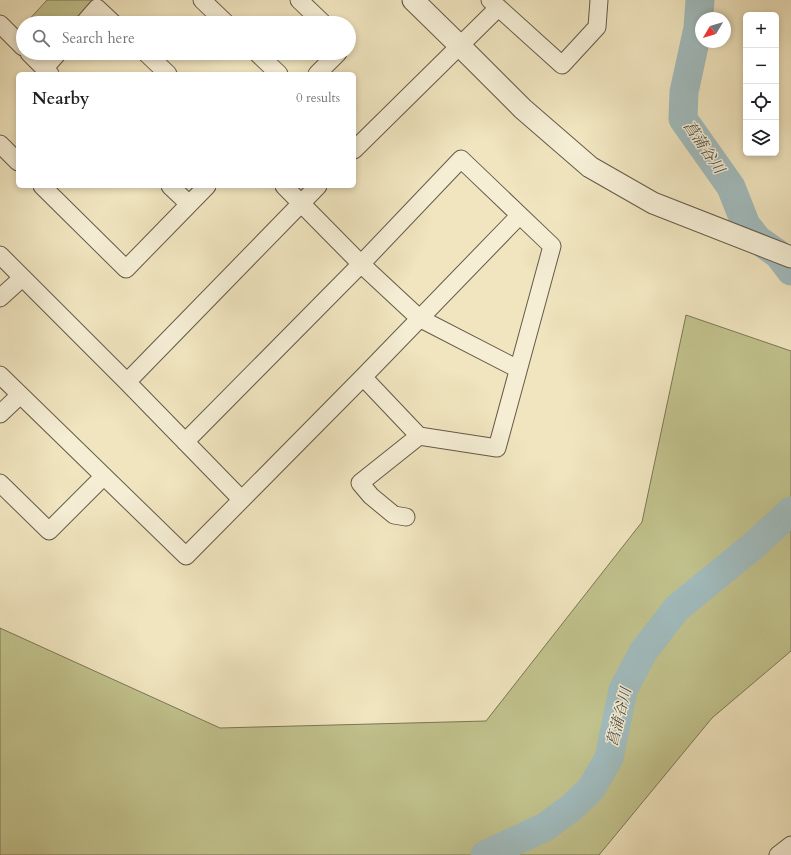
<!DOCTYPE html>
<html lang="en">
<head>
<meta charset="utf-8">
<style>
  :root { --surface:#fff; --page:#f6f6f6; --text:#202124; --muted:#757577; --line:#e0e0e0 }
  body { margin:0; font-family:Cardo,"Noto Serif JP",serif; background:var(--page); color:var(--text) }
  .controls { position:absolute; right:12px; top:12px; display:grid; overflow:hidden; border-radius:6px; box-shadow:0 2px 6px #0003 }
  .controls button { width:36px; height:36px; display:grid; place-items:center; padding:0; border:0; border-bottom:1px solid var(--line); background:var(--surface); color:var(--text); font:20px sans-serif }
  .compass { position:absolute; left:695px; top:12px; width:36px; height:36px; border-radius:50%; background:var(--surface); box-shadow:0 2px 6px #0003; rotate:232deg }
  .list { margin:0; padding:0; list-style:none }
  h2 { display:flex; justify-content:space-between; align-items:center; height:52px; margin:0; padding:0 16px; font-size:17px }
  h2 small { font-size:13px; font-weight:400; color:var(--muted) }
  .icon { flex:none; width:22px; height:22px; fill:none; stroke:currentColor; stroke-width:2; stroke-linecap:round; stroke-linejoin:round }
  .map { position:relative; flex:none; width:791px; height:855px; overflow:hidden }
  .search { position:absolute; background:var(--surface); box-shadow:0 2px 6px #0003; left:16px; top:16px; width:340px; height:44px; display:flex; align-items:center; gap:10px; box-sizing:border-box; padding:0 14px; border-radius:22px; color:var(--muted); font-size:15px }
  .panel { position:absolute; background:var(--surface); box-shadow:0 2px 6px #0003; left:16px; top:72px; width:340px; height:116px; border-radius:6px }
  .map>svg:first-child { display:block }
  .green { fill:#c1c28d; stroke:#7b7757 }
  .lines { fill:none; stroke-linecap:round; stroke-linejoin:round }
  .river { stroke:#a1bcbe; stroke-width:29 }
  .minor-casing { stroke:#645a48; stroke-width:19 }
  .tertiary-casing { stroke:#645a48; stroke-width:23 }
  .minor { stroke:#f5eed5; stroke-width:17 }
  .tertiary { stroke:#f5eed5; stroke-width:21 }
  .labels { text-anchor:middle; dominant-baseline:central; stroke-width:3; stroke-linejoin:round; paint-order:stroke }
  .water-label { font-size:15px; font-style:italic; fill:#505048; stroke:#f5eed5 }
</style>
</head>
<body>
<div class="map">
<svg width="791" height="855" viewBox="0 0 791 855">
  <rect width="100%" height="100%" fill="#f0e5bf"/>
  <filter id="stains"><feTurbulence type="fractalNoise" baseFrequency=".005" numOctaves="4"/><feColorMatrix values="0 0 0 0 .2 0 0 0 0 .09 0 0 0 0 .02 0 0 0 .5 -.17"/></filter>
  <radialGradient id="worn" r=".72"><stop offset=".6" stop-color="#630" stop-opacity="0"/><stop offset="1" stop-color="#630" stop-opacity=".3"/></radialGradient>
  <path class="green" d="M47 0H95L74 23H26Z
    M686 315 791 351V651L712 718 599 855H0V628L220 728 486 721 642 522Z"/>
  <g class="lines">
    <path class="river" d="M700 0 698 28 684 92 683 119 731 187 746 225 758 240 778 254 791 271
      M485 855 545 827 571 808 591 789 609 758 623 690 643 652 677 608 753 546 791 511"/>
    <g class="minor-casing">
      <path id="minor" d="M202 0 226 23
        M299 0 323 23
        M490 0 562 65 597 27 599 0
        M84 23 97 8 113 23
        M0 24 23 47
        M29 53 50 74
        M146 53 168 74
        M257 53 279 74
        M44 69 58 53
        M317 74 338 53
        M0 144 18 162
        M354 150 498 8
        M42 186 126 269 207 186
        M170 186 189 204
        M284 186 361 264 419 318 518 369
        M0 255 127 382 241 499
        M0 298 22 278
        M0 375 186 556 363 377 519 216
        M127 382 318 186
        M0 414 20 395
        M185 442 361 264 461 159 552 246 497 448 419 436 363 377
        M0 483 49 531 104 476
        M406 517 394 515 371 496 360 483 419 436
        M778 855 791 845"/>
    </g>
    <g class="tertiary-casing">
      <path id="tertiary" d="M413 0 459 45 523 109 590 167 653 203 791 257"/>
    </g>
    <use href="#minor" class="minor"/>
    <use href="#tertiary" class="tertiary"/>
  </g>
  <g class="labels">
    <g class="water-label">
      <text transform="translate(704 147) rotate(56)">菖蒲谷川</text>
      <text transform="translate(619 717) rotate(-76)">菖蒲谷川</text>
    </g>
  </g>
  <rect width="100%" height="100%" filter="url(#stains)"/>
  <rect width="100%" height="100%" fill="url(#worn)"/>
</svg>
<div class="controls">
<button>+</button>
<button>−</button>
<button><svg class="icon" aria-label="locate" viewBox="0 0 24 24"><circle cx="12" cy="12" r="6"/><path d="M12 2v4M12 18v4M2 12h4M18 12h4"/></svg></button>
<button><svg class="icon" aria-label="layers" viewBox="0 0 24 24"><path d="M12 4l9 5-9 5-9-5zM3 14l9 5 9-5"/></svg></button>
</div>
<svg class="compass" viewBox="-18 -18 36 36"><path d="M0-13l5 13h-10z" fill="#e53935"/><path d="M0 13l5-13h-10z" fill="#757577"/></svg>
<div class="search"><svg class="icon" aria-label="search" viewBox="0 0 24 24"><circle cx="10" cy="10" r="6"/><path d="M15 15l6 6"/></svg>Search here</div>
<section class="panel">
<h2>Nearby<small>0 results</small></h2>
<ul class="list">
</ul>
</section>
</div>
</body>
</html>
